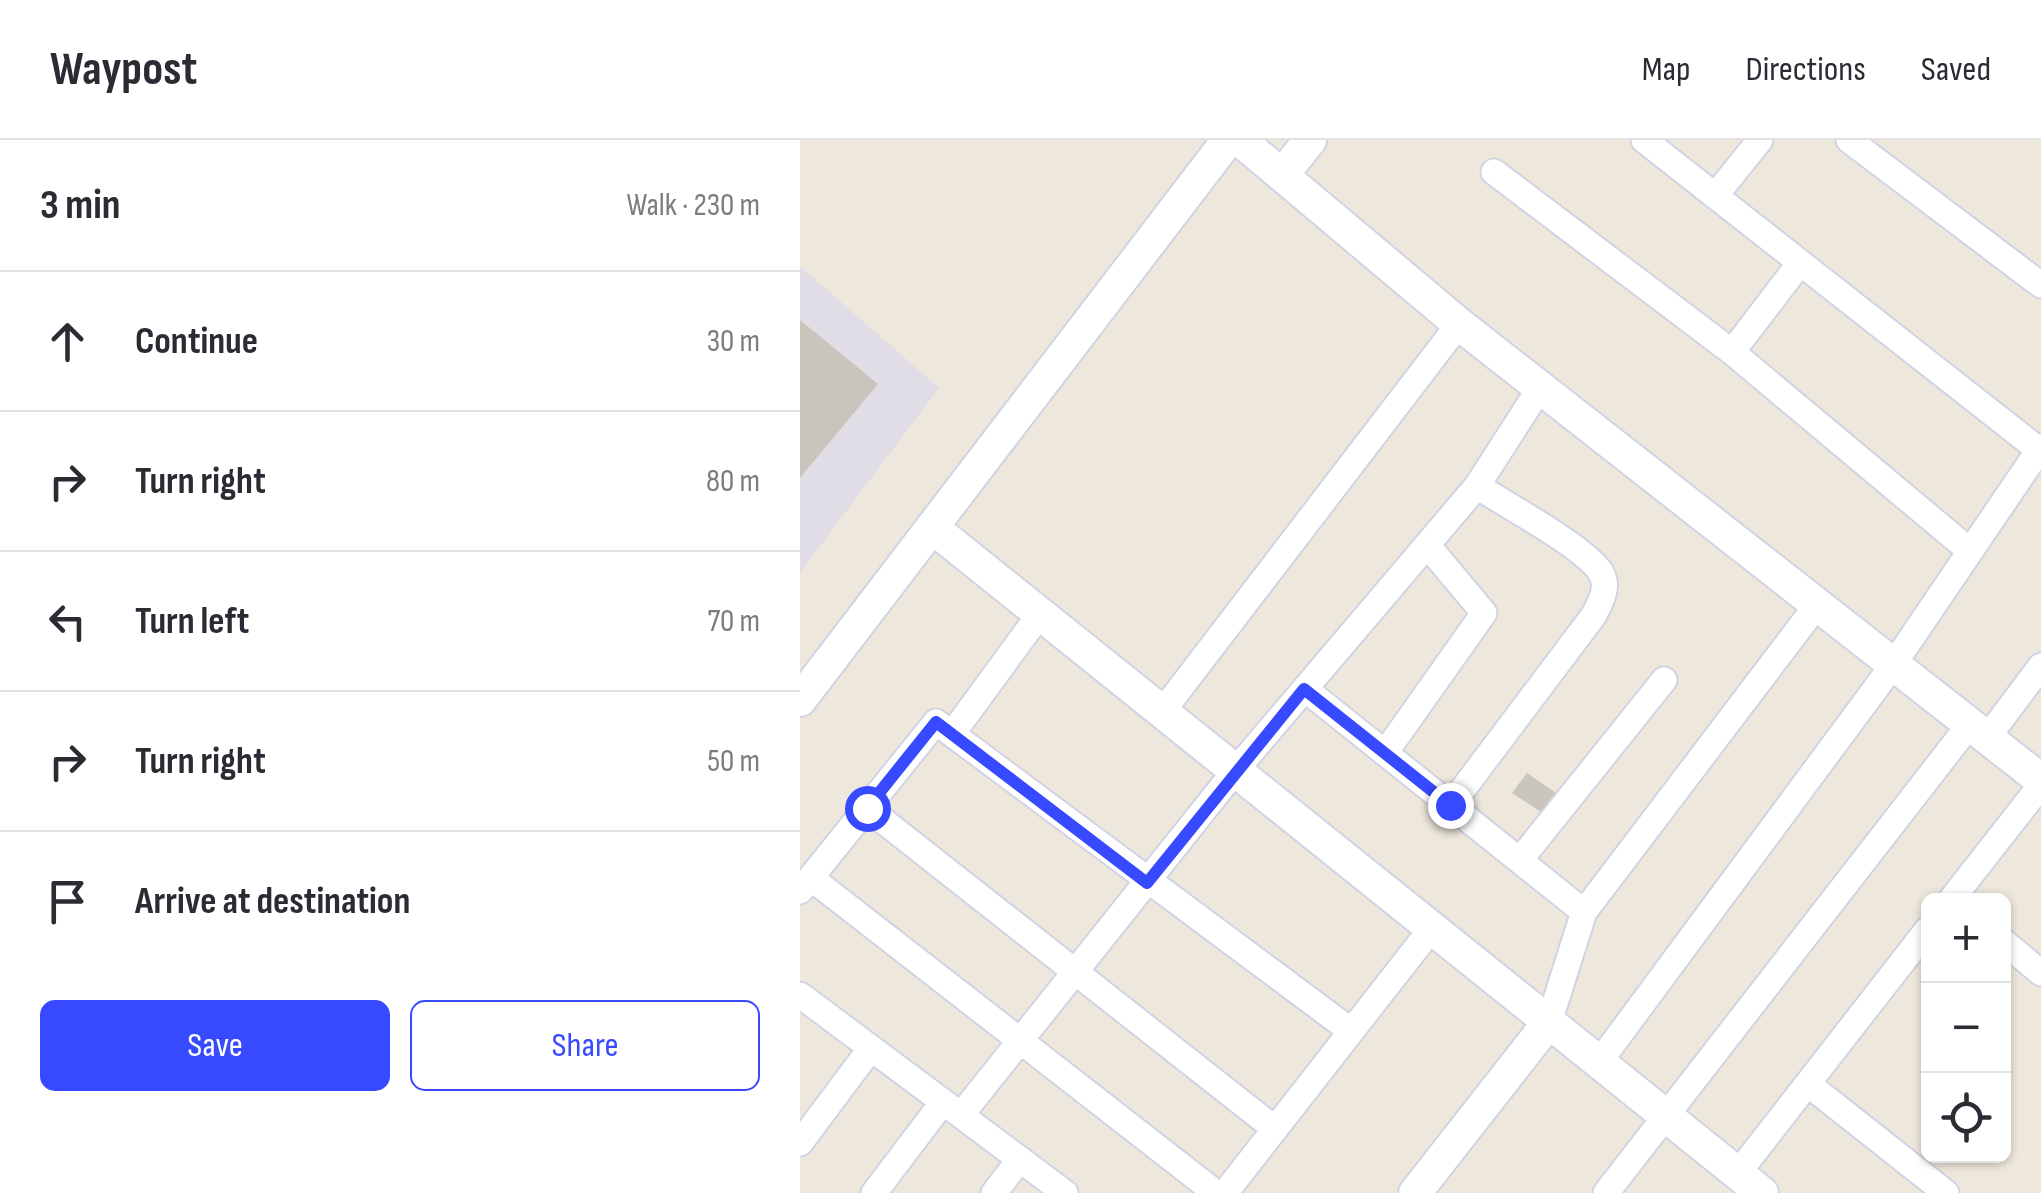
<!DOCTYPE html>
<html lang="en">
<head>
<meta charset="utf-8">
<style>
  :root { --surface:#fff; --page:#f7f7f7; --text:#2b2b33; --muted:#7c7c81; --line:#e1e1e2; --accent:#384aff }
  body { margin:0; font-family:"Sofia Sans Condensed",sans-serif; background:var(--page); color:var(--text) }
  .controls { position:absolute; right:30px; bottom:30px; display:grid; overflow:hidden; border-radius:15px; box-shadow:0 2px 8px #0004 }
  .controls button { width:90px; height:90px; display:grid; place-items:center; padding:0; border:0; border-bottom:2px solid var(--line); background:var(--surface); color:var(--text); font:50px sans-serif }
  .stop { position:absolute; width:30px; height:30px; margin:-22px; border:8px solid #384aff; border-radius:50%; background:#fff }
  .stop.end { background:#384aff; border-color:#fff; box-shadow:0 2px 10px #0008 }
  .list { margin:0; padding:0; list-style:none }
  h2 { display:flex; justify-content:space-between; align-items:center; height:130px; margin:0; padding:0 40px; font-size:42px }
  h2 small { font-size:32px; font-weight:400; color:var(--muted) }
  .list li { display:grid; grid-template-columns:65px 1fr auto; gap:30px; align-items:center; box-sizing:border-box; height:140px; padding:0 40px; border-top:2px solid var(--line) }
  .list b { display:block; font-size:38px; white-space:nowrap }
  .list em { font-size:32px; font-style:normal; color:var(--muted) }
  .actions { display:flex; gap:20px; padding:30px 40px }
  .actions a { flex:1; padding:22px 0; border:2px solid var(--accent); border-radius:15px; text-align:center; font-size:35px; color:var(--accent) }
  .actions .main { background:var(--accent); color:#fff }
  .icon { flex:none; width:55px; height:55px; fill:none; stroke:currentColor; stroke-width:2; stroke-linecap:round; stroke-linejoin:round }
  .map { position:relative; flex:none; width:1241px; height:1053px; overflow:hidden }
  header { display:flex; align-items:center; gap:60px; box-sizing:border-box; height:140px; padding:0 50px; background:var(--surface); border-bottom:2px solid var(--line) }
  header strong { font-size:48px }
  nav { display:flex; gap:55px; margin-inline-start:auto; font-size:35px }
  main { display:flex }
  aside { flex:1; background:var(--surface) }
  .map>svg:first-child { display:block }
  .industrial { fill:#e0dde6 }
  .building { fill:#c9c5bc }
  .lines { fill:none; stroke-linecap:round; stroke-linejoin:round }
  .minor-casing { stroke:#d1d3e5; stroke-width:29 }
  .tertiary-casing { stroke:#d1d3e5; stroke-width:36 }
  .minor { stroke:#fff; stroke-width:25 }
  .tertiary { stroke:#fff; stroke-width:32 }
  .route { stroke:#384aff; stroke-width:12 }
</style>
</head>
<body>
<header>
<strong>Waypost</strong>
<nav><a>Map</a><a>Directions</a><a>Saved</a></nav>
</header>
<main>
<aside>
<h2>3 min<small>Walk · 230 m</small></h2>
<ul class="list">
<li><svg class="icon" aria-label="ahead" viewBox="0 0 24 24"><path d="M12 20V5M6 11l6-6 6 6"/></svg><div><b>Continue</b></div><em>30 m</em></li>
<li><svg class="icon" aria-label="right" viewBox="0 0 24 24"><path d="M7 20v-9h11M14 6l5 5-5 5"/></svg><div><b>Turn right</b></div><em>80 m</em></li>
<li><svg class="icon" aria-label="left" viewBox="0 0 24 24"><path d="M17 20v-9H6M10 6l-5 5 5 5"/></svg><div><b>Turn left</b></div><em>70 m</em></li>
<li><svg class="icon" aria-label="right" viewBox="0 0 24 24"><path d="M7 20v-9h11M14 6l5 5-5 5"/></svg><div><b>Turn right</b></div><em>50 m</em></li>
<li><svg class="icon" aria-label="arrive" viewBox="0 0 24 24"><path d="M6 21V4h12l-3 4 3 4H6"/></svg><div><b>Arrive at destination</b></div></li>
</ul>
<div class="actions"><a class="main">Save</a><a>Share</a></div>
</aside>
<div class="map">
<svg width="1241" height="1053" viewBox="0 0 1241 1053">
  <rect width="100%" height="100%" fill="#eee8dc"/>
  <path class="industrial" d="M0 126 139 248 0 433Z"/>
  <path class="building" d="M0 180 78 244 0 338Z
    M727 633 756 653 741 672 712 653Z"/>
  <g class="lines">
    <g class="minor-casing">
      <path id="minor" d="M844 0 1239 310
        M1049 0 1241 145
        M694 32 932 212 1170 411
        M915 56 960 0
        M932 212 1000 123
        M505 549 784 772
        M362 572 659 184
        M152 594 240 474
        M1187 598 1241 526
        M585 613 684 473 628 406
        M651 665 794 475C801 461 810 446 800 431 781 405 706 365 677 346
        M67 668 475 989
        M720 720 864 540
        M11 738 416 1053
        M0 751 136 582 551 891
        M1151 760 1241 645
        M1204 802 1241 833
        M0 855 265 1053
        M749 882 784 772 1017 465
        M800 921 1093 525 1241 307
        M1008 944 1146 1053
        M161 975 435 631 677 346 740 248
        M0 1003 71 908
        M938 1033 1128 789
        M74 1053 143 962
        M194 1053 220 1019
        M425 1053 632 788
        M806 1053 1170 584"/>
    </g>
    <g class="tertiary-casing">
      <path id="tertiary" d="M440 0 659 184 1241 640
        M483 34 510 0
        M133 388 962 1053
        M0 560 428 0
        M615 1053 749 882"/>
    </g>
    <use href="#minor" class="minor"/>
    <use href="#tertiary" class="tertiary"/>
  </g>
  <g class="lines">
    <path class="route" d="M67 668 136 582 347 743 504 549 650 665"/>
  </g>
</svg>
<div class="controls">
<button>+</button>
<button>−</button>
<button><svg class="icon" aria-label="locate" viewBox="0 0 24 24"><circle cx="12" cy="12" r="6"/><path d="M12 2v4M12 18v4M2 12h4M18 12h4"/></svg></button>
</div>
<div class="stop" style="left:67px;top:668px"></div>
<div class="stop end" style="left:650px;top:665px"></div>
</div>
</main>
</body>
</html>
